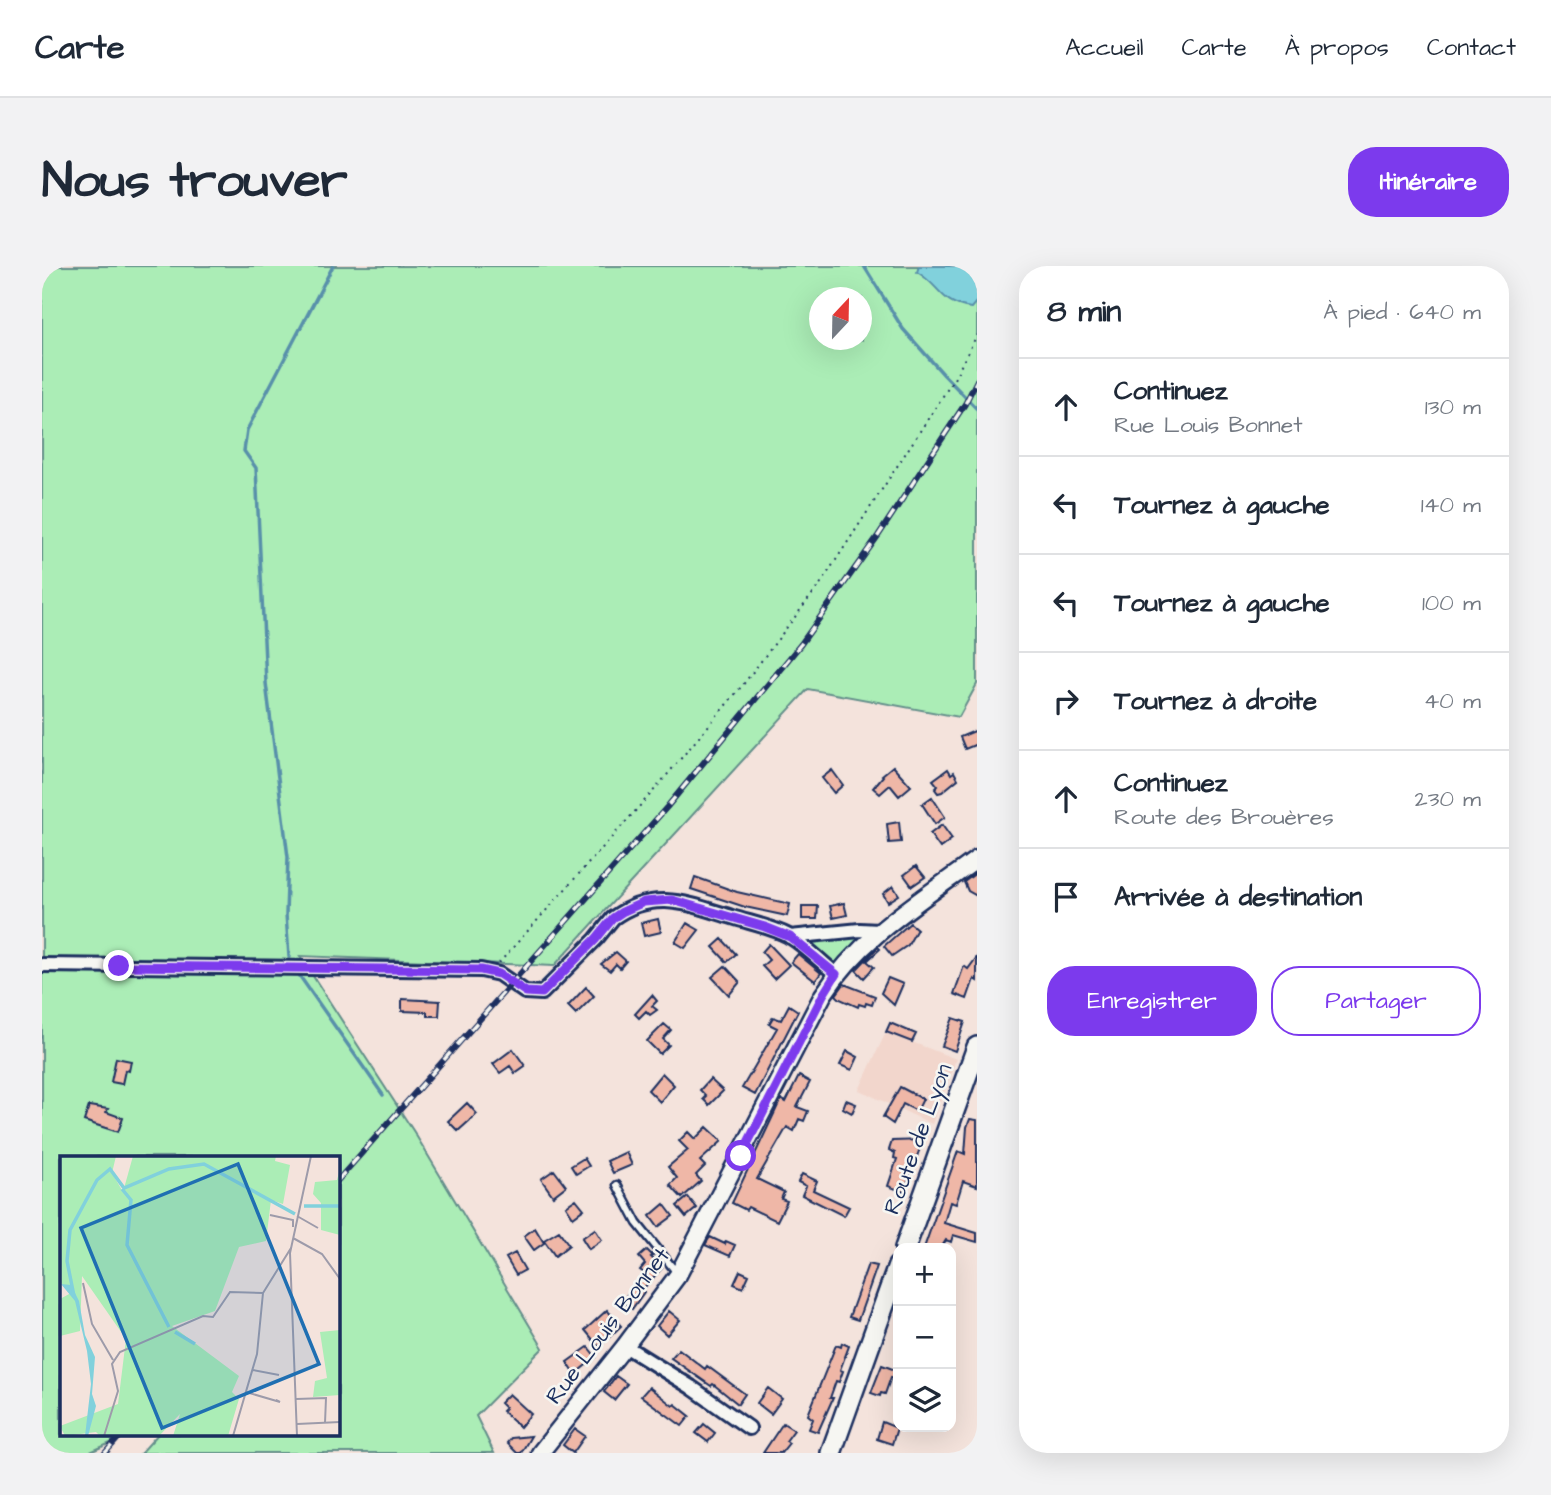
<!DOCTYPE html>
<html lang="fr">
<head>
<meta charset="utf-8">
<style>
  :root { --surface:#fff; --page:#f2f2f3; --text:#1f2937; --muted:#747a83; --line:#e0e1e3; --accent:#7c3aed }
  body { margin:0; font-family:"Architects Daughter",sans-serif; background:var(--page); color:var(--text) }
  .controls { position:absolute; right:21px; bottom:21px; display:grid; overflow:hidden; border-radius:14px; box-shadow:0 7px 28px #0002 }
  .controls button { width:63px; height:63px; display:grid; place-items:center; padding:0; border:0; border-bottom:2px solid var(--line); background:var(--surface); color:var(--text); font:35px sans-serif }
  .compass { position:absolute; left:767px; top:21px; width:63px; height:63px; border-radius:50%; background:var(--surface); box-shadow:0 7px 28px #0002; rotate:22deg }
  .stop { position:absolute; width:21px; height:21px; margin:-16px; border:5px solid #7c3aed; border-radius:50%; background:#fff }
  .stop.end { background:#7c3aed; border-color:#fff; box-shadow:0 2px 7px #0008 }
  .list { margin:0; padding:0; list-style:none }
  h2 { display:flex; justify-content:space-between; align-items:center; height:91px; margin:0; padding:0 28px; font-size:30px }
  h2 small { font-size:23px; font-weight:400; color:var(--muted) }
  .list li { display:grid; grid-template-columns:46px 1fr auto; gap:21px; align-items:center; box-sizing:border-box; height:98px; padding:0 28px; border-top:2px solid var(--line) }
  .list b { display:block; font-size:26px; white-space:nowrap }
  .list p { margin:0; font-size:23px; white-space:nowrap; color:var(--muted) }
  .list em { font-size:23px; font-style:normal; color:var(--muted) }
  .actions { display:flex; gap:14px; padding:21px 28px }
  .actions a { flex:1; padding:16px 0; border:2px solid var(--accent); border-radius:28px; text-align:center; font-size:24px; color:var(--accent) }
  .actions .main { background:var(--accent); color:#fff }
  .icon { flex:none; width:38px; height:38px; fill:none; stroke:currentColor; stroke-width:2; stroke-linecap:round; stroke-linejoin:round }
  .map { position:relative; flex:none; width:935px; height:1187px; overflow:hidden; border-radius:28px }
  header { display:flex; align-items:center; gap:42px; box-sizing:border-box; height:98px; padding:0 35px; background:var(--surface); border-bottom:2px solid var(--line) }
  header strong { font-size:33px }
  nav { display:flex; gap:38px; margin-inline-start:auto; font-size:24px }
  .intro { display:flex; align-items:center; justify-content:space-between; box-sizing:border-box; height:168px; padding:0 42px }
  h1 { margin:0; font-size:49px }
  .button { padding:18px 32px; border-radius:28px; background:var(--accent); color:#fff; font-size:24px; font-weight:700 }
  main { display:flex; gap:42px; padding:0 42px }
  aside { flex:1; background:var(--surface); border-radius:28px; box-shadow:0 7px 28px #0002 }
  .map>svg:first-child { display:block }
  .built { fill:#f2d6cc }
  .green { fill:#abedb6; stroke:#638e8a; stroke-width:2; fill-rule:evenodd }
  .water { fill:#81d1dc; stroke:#5890aa; stroke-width:2 }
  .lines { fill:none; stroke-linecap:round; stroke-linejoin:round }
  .stream { stroke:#5890aa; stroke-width:3.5 }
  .building { fill:#efb7a7; stroke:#1b2f5e; stroke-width:2 }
  .lane-casing { stroke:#1b2f5e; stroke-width:11 }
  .street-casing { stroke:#1b2f5e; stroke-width:18 }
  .secondary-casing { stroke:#1b2f5e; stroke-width:21 }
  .primary-casing { stroke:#1b2f5e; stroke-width:24 }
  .path { stroke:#1b2f5e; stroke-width:2; stroke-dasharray:2 5; stroke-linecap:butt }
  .lane { stroke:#f6f6f2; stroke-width:6 }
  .street { stroke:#f6f6f2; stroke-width:12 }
  .secondary { stroke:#f6f6f2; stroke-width:16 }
  .primary { stroke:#f6f6f2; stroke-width:19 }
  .rail-casing { stroke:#1b2f5e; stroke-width:6 }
  .rail { stroke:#f6f6f2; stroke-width:3.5; stroke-dasharray:10; stroke-linecap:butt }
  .route { stroke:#7c3aed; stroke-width:9 }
  .labels { text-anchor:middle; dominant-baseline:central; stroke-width:5; stroke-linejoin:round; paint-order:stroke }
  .street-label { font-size:23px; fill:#1b2f5e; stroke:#f6f6f2 }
  .inset-river { fill:none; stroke:#81d1dc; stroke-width:3.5 }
  .inset-road { fill:none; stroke:#9d9baa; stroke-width:2 }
  .view { fill:#1f6fb2; fill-opacity:0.15; stroke:#1f6fb2; stroke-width:3.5 }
  .inset-edge { fill:none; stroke:#1b2f5e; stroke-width:3.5 }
</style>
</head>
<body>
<header>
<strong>Carte</strong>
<nav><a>Accueil</a><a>Carte</a><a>À propos</a><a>Contact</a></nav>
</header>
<div class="intro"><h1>Nous trouver</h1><a class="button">Itinéraire</a></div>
<main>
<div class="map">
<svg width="935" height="1187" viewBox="0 0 935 1187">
  <rect width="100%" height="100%" fill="#f4e3dc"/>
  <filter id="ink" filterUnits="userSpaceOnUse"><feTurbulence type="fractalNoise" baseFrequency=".0143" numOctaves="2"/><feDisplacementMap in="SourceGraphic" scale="14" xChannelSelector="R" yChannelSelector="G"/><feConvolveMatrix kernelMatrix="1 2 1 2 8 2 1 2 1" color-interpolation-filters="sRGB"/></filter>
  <g filter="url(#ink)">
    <path class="built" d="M844 766 914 793 890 858 817 824Z"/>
    <path class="green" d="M0 0H935V418L917 451 766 423 512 700 258 690 372 866 501 1082 434 1150 452 1187H99L116 1168H296V891H19V1168H89L46 1187H0ZM778 32H820V74H778Z
      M818 670 820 672 793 699 767 680 769 674Z"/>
    <path class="water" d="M877 0H935V35L929 42C898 38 899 20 875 6Z"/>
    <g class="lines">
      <path class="stream" d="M822 0 861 63 902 109 935 143
        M247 691 244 648 246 591 224 417 214 202 202 185 205 164 291 0
        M257 709 341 829"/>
    </g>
    <path class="building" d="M935 464V478L923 483 918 471Z
      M851 500 869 520 857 530 848 519 838 528 831 522 841 510 840 509Z
      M906 503 909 508 912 506 916 513 900 526 896 527 893 523 896 520 891 514Z
      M790 504 801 519 792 527 780 512Z
      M890 531 903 551 893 558 880 538Z
      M857 556 859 576 847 577 845 558Z
      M900 559 910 573 898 582 888 568Z
      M874 600 883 611 870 620 862 609Z
      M934 607H935V630L926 625 922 616Z
      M653 611 695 626 748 638 745 650 703 641 649 623Z
      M851 620 857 629 846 636 841 628Z
      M802 637 805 649 791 652 788 640Z
      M760 640H776L775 653H760Z
      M616 653 619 666 602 670 599 657Z
      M645 657 657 664 643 682 633 676Z
      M868 657 875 663 866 679 850 690 842 680Z
      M680 673 694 688 685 696 671 681Z
      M727 678 747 699 732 713 720 700 727 694 720 686Z
      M836 681 838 683 825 695 832 701 822 712 814 704Z
      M574 686 584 695 578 702 574 698 568 705 559 698Z
      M756 688 779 707 773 715 749 696Z
      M935 691V715L932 713 925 733 912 728 922 700 926 703Z
      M683 700 698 716 687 729 670 711Z
      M846 712 861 718 852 739 839 727Z
      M802 718 833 730 830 739 824 737 823 740 817 738 816 741 798 733 794 729Z
      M544 721 552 730 534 748 526 740Z
      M610 729 615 735 610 740 615 744 608 749 604 745 597 752 593 748Z
      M360 733 398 735 397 750H385V746L360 745Z
      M747 739 756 745 713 829 700 822 735 762 727 758 731 751 739 754Z
      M911 752 923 756 913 785 900 780Z
      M848 757 874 768 870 776 844 766Z
      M622 758 629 764 621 773 627 779 618 788 605 775Z
      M471 783 483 800 473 807 468 800 458 807 451 798Z
      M805 785 816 791 810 804 798 799Z
      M74 792 89 795 87 805 83 804 80 818 69 816Z
      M620 807 632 819 618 836 606 824Z
      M757 810 768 816 755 841 766 845 762 855 757 853 752 865 745 861 715 913 742 926 739 933 745 935 735 955 706 941 704 944 690 937 739 833 744 836Z
      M668 813 681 825 667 839 661 833 664 830 658 824Z
      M858 821 881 833 875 845 861 838 851 858 841 851Z
      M804 834 814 838 810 847 801 842Z
      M425 837 435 848 416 865 406 855Z
      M47 840 66 843 64 846 81 852 76 866 42 855Z
      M928 853 935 854V920L921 915 914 938 908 936 902 957 935 967V976L911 969 909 976 904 974 899 982H882L916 885 923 888 925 861Z
      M665 861 680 875 658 895 663 900 654 909 659 915 640 932 628 919 635 912 626 901 646 884 637 875 646 866 653 873Z
      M881 874 862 926 846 920 855 893 852 892 853 887 847 884 850 875Z
      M584 886 590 899 571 907 565 895Z
      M542 892 547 900 534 908 529 900Z
      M512 904 524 920 511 930 499 913Z
      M760 908 775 915 771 924 807 941 802 950 760 929 764 920 756 916Z
      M646 931 655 942 644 951 635 940Z
      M534 933 542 943 531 951 524 940Z
      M622 938 631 950 616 961 608 950Z
      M493 962 502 977 492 984 482 970Z
      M553 963 560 974 547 983 540 972Z
      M517 965 527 979 513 990 502 974Z
      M668 971 683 978 684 975 693 979 688 990 663 979Z
      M605 984 611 990 609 991 620 1002 600 1024 602 1026 590 1043 580 1035 601 1009 602 1007 598 1004 603 998 597 991Z
      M473 987 483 1004 474 1009 464 992Z
      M826 998 835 1000 816 1054 807 1051Z
      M698 1005 707 1009 701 1022 692 1018Z
      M565 1044 579 1060 557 1081 543 1064Z
      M627 1045 638 1054 625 1069 615 1060Z
      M800 1077 807 1080 798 1104 801 1105 797 1116 794 1115 788 1132H791L776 1166 767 1163 771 1153 766 1149 794 1079 799 1081Z
      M546 1081 554 1091 533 1108 525 1096Z
      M637 1083 663 1103 665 1100 703 1128 696 1138 671 1118 669 1120 629 1092Z
      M840 1099 856 1105V1113L849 1111 843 1128 839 1127 838 1130 829 1127Z
      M574 1110 585 1118 572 1134 562 1126Z
      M607 1121 631 1140 633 1138 648 1150 640 1160 599 1130Z
      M726 1122 740 1133 729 1148 715 1137Z
      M467 1128 489 1148 478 1161 460 1145 463 1142 458 1137Z
      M840 1156 855 1162 850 1178 835 1173Z
      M741 1157 752 1164 744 1175 747 1177 739 1187H721Z
      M662 1158 673 1167 666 1176 654 1167Z
      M533 1163 543 1170 531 1187 521 1179Z
      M489 1170 479 1187H475L465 1177 469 1172Z"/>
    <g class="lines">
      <g class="lane-casing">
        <path id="lane" d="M575 919 595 957 635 1007"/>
      </g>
      <g class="street-casing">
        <path id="street" d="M748 671 818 664 837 665
          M0 699 439 704 457 708 483 726 500 727 554 673 571 652C612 622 647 638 690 651 709 657 730 661 747 670 764 680 779 696 794 708
          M583 1080 649 1121 707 1162"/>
      </g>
      <g class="secondary-casing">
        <path id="secondary" d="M498 1187 583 1080 636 1009 781 729C819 670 880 634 935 593"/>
      </g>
      <g class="primary-casing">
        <path id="primary" d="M863 982 935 781
          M789 1187 856 1000"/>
      </g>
      <path class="path" d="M457 697 614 522 700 420 779 317 912 113 935 69"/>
      <use href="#lane" class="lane"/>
      <use href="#street" class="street"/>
      <use href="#secondary" class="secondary"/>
      <use href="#primary" class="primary"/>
      <g class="rail-casing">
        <path id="rail" d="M296 914 625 541 759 378 836 270 923 138 935 114
          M63 1187 80 1168"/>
      </g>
      <use href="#rail" class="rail"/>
    </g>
  </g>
  <g class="lines" filter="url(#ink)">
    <path class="route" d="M77 700 439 704 457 708 484 726 500 727 554 673 571 652 580 646 602 636 630 634 723 661 748 671 794 708 781 729 699 890"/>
  </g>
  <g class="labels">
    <g class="street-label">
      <text transform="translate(876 873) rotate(-70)">Route de Lyon</text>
      <text transform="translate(566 1060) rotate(-53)">Rue Louis Bonnet</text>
    </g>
  </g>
  <g transform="translate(18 890)">
    <rect width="280" height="280" fill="#f4e3dc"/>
    <path d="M0 0H56L52 17 63 36 73 0H216L215 5 230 9 223 48 211 44 206 85 179 91 155 155 112 170 179 220 172 236 179 243 168 280H113L120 258 99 280H40L36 276 5 280 0 270 58 248 66 183 22 120 20 175 0 180V143L11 137 0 126ZM280 12V79L261 74V47L253 38 255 26 277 24ZM280 174V239L253 241 255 225 267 222 260 176Z" fill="#abedb6"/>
    <path d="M1 128 11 129 19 145 25 179 35 201 32 238 36 250 28 280H25L31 228 27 195 15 145Z" fill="#81d1dc"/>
    <path class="inset-river" d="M62 33 71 44 67 89 109 171M244 50H280M14 140 7 105 10 74 37 24 50 13 64 32 109 13 144 8 235 58M115 176 135 188"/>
    <path class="inset-road" d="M210 59 233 64V71M237 60 258 72M233 82 262 98 280 123M23 127 32 168 53 204M193 214 219 219M186 236 220 246 216 244M236 243 266 242 265 267M237 268 280 266M44 280 58 235 52 208 60 196 143 160 153 161 170 136 203 137M173 280 197 198 203 137 231 92M237 280 230 97 251 0"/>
    <path class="view" d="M178 8 259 208 102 272 21 72Z"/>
    <rect width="280" height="280" class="inset-edge"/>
  </g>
</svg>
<div class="controls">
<button>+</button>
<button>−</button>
<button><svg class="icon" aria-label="layers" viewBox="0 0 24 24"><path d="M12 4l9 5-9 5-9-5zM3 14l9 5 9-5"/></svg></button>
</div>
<svg class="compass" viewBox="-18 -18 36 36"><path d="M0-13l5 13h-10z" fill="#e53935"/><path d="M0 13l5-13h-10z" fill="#747a83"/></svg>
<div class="stop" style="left:699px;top:890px"></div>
<div class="stop end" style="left:77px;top:700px"></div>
</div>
<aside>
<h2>8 min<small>À pied · 640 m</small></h2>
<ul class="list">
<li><svg class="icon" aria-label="ahead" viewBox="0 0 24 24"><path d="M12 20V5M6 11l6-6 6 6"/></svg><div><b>Continuez</b><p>Rue Louis Bonnet</p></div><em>130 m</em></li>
<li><svg class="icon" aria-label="left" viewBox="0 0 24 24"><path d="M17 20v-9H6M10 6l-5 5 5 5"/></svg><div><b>Tournez à gauche</b></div><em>140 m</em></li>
<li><svg class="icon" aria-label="left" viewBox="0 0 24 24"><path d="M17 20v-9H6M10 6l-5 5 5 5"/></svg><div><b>Tournez à gauche</b></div><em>100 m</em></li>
<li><svg class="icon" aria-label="right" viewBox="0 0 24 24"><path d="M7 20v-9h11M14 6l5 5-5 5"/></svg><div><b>Tournez à droite</b></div><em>40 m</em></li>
<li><svg class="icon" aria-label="ahead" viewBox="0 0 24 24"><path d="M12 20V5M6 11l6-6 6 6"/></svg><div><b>Continuez</b><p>Route des Brouères</p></div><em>230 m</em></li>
<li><svg class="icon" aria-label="arrive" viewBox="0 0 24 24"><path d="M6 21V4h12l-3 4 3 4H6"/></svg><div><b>Arrivée à destination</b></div></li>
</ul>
<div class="actions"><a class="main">Enregistrer</a><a>Partager</a></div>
</aside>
</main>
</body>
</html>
